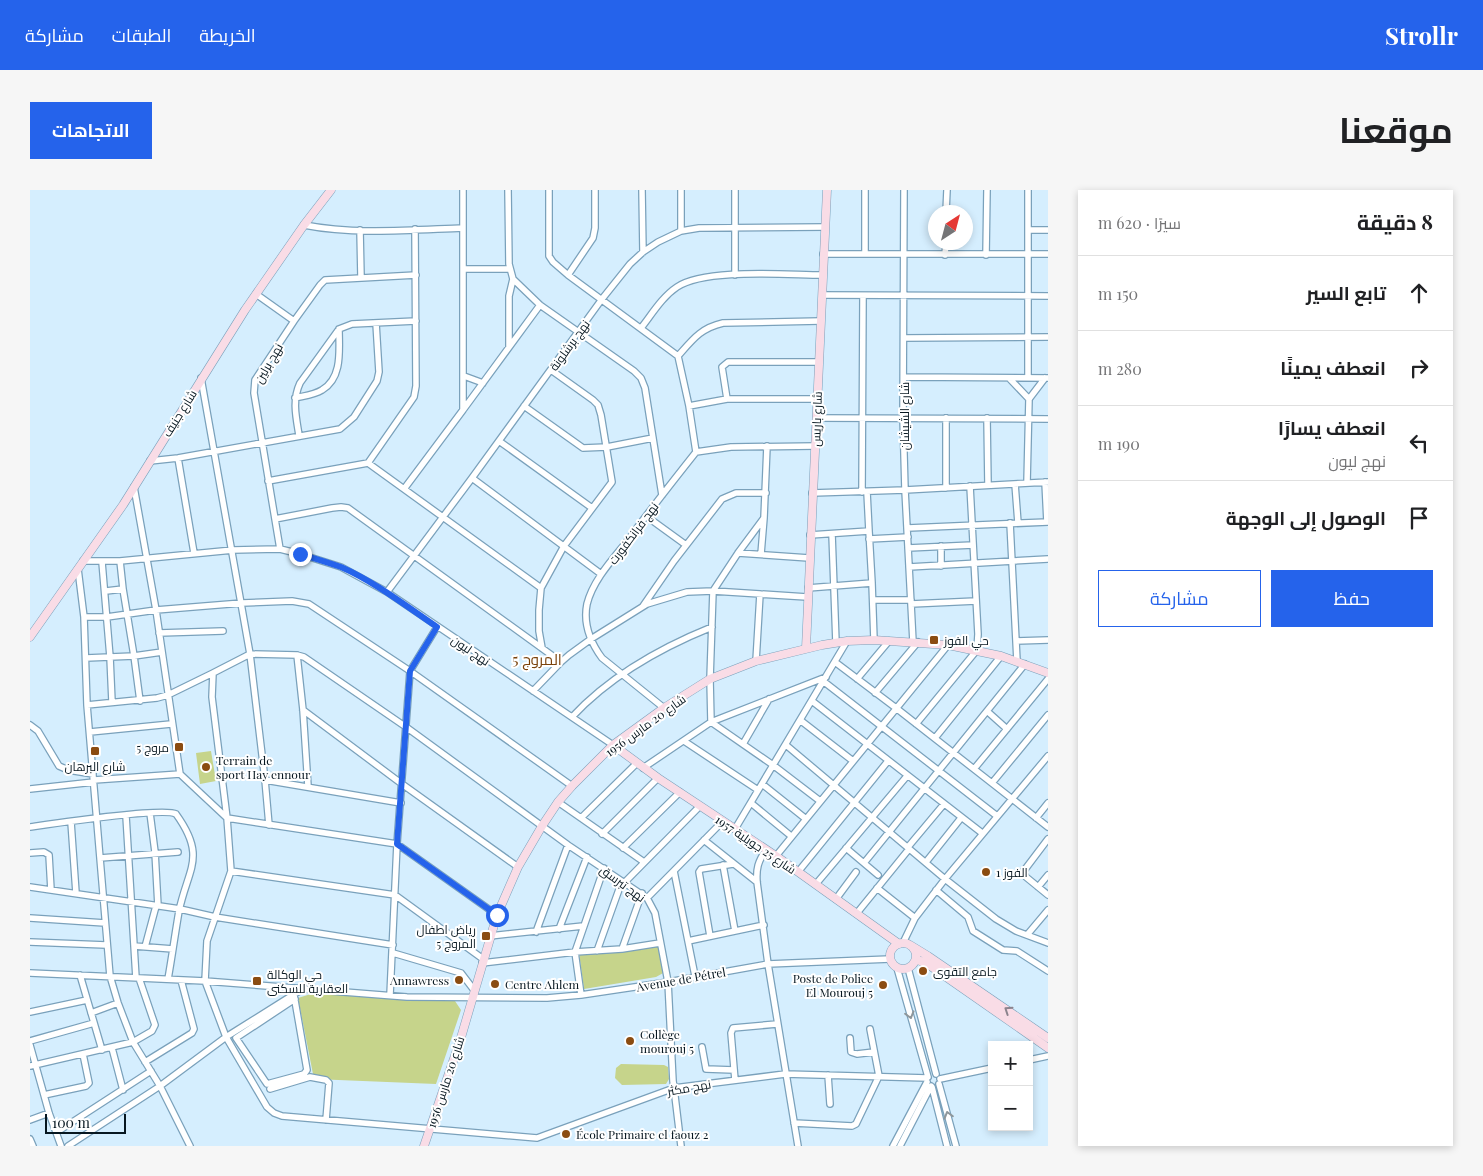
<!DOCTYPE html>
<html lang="ar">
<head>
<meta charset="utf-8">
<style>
  :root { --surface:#fff; --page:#f6f6f6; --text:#202124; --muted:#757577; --line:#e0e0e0; --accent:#2563eb }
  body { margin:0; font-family:"Playfair Display",Cairo,serif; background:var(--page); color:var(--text); direction:rtl }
  .controls { position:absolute; right:15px; bottom:15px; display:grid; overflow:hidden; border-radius:0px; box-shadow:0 2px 8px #0003 }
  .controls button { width:45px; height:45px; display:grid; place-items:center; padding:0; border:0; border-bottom:1px solid var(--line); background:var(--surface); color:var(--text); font:25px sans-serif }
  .compass { position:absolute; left:898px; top:15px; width:45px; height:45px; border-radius:50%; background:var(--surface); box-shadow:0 2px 8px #0003; rotate:36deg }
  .scale { position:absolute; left:15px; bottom:12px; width:81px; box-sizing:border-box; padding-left:5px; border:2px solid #071720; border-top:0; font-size:14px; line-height:18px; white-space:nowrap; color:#071720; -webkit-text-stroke:4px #fff; paint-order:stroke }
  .stop { position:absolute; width:15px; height:15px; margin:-11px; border:4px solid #2563eb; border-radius:50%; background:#fff }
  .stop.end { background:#2563eb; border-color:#fff; box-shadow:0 1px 5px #0008 }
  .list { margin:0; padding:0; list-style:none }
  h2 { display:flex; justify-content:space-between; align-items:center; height:65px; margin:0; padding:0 20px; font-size:21px }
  h2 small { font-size:16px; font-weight:400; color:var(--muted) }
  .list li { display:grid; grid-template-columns:32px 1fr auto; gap:15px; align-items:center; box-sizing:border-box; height:75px; padding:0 20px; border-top:1px solid var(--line) }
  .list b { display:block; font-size:19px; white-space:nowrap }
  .list p { margin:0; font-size:16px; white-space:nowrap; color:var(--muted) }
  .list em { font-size:16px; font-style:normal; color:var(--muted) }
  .actions { display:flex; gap:10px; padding:15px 20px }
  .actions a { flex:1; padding:11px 0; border:1px solid var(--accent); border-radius:0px; text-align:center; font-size:18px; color:var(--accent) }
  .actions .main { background:var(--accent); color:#fff }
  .icon { flex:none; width:28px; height:28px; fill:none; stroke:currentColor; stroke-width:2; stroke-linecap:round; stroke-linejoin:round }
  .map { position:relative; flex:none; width:1018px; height:956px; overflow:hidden; direction:ltr; border-radius:0px }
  header { display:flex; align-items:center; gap:30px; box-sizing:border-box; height:70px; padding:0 25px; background:var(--accent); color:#fff }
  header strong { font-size:24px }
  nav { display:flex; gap:28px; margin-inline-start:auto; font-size:18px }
  .intro { display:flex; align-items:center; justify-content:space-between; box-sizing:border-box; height:120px; padding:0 30px }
  h1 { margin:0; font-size:35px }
  .button { padding:12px 22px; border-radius:0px; background:var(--accent); color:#fff; font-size:18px; font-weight:700 }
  main { display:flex; gap:30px; padding:0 30px }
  aside { flex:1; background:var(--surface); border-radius:0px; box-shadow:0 2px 8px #0003 }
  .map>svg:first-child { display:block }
  .green { fill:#c6d48b }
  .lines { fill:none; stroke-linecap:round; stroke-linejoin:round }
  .street-casing { stroke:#7aa1bb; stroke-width:8 }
  .secondary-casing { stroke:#7aa1bb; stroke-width:9 }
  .street { stroke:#fff; stroke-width:5.5 }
  .secondary { stroke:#f9dce6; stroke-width:8 }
  .oneway { stroke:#8c838d }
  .oneway2 { stroke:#8f979b }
  .route { stroke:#2563eb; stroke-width:6 }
  .poi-dot { fill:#8b4c11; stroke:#fff; stroke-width:2 }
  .labels { text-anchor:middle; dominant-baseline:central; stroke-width:4; stroke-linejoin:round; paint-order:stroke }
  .street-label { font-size:12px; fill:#071720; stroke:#fff }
  .poi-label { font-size:12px; fill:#071720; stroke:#fff; text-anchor:start }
  .quarter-label { font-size:15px; fill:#7a420b; stroke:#fff }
</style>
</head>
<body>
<header>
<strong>Strollr</strong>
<nav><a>الخريطة</a><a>الطبقات</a><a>مشاركة</a></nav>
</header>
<div class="intro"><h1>موقعنا</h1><a class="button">الاتجاهات</a></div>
<main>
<aside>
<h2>8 دقيقة<small>سيرًا · 620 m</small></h2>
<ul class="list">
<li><svg class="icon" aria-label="ahead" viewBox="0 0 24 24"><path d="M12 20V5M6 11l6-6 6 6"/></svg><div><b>تابع السير</b></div><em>150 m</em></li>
<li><svg class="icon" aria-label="right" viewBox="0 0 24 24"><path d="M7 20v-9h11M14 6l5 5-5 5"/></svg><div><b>انعطف يمينًا</b></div><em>280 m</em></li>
<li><svg class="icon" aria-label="left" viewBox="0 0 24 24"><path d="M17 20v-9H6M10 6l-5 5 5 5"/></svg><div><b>انعطف يسارًا</b><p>نهج ليون</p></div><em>190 m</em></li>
<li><svg class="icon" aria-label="arrive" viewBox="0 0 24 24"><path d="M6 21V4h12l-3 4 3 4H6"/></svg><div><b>الوصول إلى الوجهة</b></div></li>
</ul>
<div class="actions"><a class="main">حفظ</a><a>مشاركة</a></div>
</aside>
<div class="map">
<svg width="1018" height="956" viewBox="0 0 1018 956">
  <rect width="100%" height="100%" fill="#d5eefe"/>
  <path class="green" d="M181 561 186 591 170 594 166 563Z
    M630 755 635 782 626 787 554 799 549 763Z
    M284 803 425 811 431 820 406 894 284 889 268 808Z
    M591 874 634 875 638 877 639 889 636 894 592 895 585 888 586 878Z"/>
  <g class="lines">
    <g class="street-casing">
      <path id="street" d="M478 0 479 74 483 89 510 115 604 181 611 188 615 198 632 305
        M519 0V66L523 72 538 85 648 166
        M612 0 613 62
        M651 0V41
        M835 0V64
        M874 0 873 228 875 300 883 452
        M916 22 917 0
        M274 35C325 45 381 40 433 38
        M330 40 331 87
        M999 40H1018
        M793 64H1018
        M915 65 916 52
        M956 65 957 0
        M433 79H480
        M538 85 563 48 565 38V0
        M705 85V0
        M226 104 264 131
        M792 105 1018 106
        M611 138C622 124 632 107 647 97 675 78 757 85 792 85
        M874 148 1018 147
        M479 157V106L483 89
        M648 166C663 149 671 138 693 133L790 131
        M648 166 659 216 666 262
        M434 186 453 193
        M874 187 1018 188
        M171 188 220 464 235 590 239 635
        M979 188 999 209
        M998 188V0
        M265 208C273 206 284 205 292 200 313 188 309 159 309 139
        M697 209 692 177 698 172H788
        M494 216 553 258 577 257 623 248
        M659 216 697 209H787
        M433 220 510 115
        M786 228 1018 229
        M957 228 958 295
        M269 245C266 227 262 210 270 193L309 139 322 134 386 131
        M469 251 562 318
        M737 256 734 328 708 363 683 401 680 489 681 532 743 575 790 611
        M148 268 164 363
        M120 271 148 268 310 239 324 227 347 191 349 182 346 133
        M338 273 384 207 386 196 385 39
        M442 288 571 384
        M238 291 338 273 511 398
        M1015 292 1017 332
        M997 293 999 209 1015 188
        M985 294 988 333
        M104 297 126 420 150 584 197 628 367 654 467 725
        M916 298V228
        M374 299 433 220V0
        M832 302 833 106
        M837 302 839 341
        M782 303 875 300 1018 292
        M616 326 656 355
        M245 329 302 318 311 317 318 318 531 472
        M980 333 987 471
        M878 338 1018 332
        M802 344 806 453
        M780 345 839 341 842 393
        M839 349 878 347
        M878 358 943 355
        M250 359 224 203 225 190 264 131 290 95 295 90 386 85
        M708 363 779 368
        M731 364 734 328
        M53 371H90L203 360 250 359 270 364 311 377 357 402 583 555
        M72 372 80 467 104 466 110 511
        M911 376V356
        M879 377 1018 369
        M48 379 54 427 57 515 80 786 88 813 103 852 122 841 125 835 109 788
        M778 398 842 393 844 450
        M93 399 104 466 132 462
        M76 401 93 399 90 371
        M357 402 442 288 572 109 600 74 613 62 628 52 651 41 669 38 795 37
        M843 410H881
        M881 414 946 411
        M613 416 644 371 692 309 706 303H736
        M54 427H77L126 420 212 413 262 411 279 414 380 481 542 596
        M129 443 193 441
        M986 451 1018 450
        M512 458 509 441V420L511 398 534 356 582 292 571 225 568 215 563 210 521 180
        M267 465 273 520 278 596
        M56 468 80 467 82 512
        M726 471 730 404
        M805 472 866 518 1018 637
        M827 489 859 451
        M793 491 967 626
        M503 501 531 472 539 465 561 449 617 414 657 402 683 401 777 407
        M845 503 888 452
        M782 511 952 643
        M57 515 127 508 138 505 183 483
        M634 518 572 468C561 453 553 434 557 414 563 390 583 369 598 350 620 320 643 291 666 262L701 257 785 256
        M273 520 372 594 488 677
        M958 522 977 539
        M542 527C580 486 630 458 682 437
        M770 530 823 571
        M886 534 947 460 948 444 940 296
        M0 535 8 541 29 576 38 580 63 584
        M60 542 141 534
        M905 548 971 466
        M654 551 728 600
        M713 554 739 509
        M756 555 915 689 966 729 986 741 1018 753
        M613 578 681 532 796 487
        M944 579 1018 489
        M64 590 150 584
        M235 590 371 613
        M962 593 1018 525
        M732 594 776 629
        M0 599 64 592
        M528 612 614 672
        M721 613 761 646
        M120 623 125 662 128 716
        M96 626 106 788
        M551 628 607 573
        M1006 628 1018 613
        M41 632 46 703
        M0 637C21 634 134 617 146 624 177 667 158 678 149 721 145 744 142 767 138 789
        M705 639 817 451
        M572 644 628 588
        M1018 649 993 682 996 687 1018 705
        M674 650 727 692
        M878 657 914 614
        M593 658 650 602
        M816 658 848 685
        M736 660C728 671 726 679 727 692L738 774 768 956
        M0 663 14 662 19 665 21 700
        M746 666 918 455
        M70 668 148 662
        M896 672 931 628
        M834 673 995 474
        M693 675 705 741
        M201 681 365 705 453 769
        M644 681 665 786
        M768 682 858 571
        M595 692 670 616
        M786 694 877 586
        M0 697 150 719 185 727 363 755
        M1008 697 1018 685
        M847 698 885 728
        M906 700 938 727 943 741 973 760 987 761 1018 781
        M617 708 693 631
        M806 709 826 682
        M827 723 879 659
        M0 728 75 733
        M529 739 557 667
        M506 742 538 655
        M997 745 1018 720
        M460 746 553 736
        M680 746 669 682 671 679 703 674
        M658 751 734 735
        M0 752 76 755
        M873 753 885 728 915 689 1018 566
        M104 756 143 759
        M115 757 126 716
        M592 759 612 703
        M567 761 592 691
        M363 763 431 783 444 800
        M452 773 545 762 592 759 630 753
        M867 778 898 887
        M878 778 906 884
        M0 783 175 791 377 807 517 808 551 805 638 792 738 774 860 769
        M50 785 72 860
        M264 805 277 880 274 884 237 894 206 848 265 809
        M360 805 367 654 380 481 407 437
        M551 805 545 762 574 678
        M0 822 57 810
        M61 823 88 813
        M820 848 821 862 827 864 844 862
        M0 851 64 833
        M0 855 19 923 31 956
        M672 857 676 879 704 880
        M82 858 93 900
        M999 870 1018 866
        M115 872 162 843 164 839 151 790
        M0 876 103 852 130 896 160 956
        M798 885 800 914
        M910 889 962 878
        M705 890 701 843 703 838 747 834
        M909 894 926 956
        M902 897 917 956
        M240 899 280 887 296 890 299 893 296 930
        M14 905 56 896 59 893 53 864
        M0 930 19 923
        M764 933 822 936 826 934 849 886 840 839
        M27 942 121 881
        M0 949 3 956
        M38 956 130 896 196 847 274 798
        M651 956 644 898 643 891 638 792 625 723 617 708 538 655 376 537 274 467 267 465 220 464 183 483 182 507 197 628 201 681 177 751 175 791 196 847 237 917 244 923 252 926 507 948 644 898 755 884 897 888
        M863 956 897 892
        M870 956 901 896"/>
    </g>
    <g class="secondary-casing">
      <path id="secondary" d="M0 447 93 315 215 120 274 35 301 0
        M776 458 797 0
        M583 555 628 588 746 666 869 754
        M860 766a13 13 0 1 1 26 0a13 13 0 1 1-26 0Z
        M880 755 898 766 1018 848
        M886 769 899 775 1018 858
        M394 956 430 851 467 725 488 677 512 636 528 612 542 596 583 555 634 518 680 489 726 471 792 455 817 451 844 450 918 455 971 466 1018 483"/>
    </g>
    <use href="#street" class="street"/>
    <use href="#secondary" class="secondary"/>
  </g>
  <defs><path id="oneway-chevron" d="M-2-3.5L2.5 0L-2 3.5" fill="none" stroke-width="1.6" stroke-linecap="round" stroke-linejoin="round" transform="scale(1.25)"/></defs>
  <use class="oneway" href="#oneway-chevron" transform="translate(978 820) rotate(-146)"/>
  <g class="oneway2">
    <use href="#oneway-chevron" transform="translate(880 825) rotate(74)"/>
    <use href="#oneway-chevron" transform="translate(918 925) rotate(-106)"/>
  </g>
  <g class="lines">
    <path class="route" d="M270 364C283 368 297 372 311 377 345 392 376 416 407 437L380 481 367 654 467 725"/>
  </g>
  <g class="poi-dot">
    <rect x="899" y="445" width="10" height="10" rx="2.5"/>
    <rect x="144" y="552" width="10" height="10" rx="2.5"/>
    <rect x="60" y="556" width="10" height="10" rx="2.5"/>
    <circle cx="176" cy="577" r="5"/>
    <circle cx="956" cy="682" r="5"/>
    <rect x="451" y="741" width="10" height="10" rx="2.5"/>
    <circle cx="893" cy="781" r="5"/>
    <circle cx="429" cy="790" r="5"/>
    <rect x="222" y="786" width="10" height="10" rx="2.5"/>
    <circle cx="465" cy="794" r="5"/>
    <circle cx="853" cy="795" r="5"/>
    <circle cx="600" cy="851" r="5"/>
    <circle cx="536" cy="944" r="5"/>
  </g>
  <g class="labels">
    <g class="street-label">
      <text transform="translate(539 155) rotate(-54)">نهج برشلونة</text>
      <text transform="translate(238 173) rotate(-60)">نهج برلين</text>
      <text transform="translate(149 223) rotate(-58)">شارع جنيف</text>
      <text transform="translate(874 226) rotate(-90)">شارع الشيشان</text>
      <text transform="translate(786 229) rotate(-88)">شارع باريس</text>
      <text transform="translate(603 343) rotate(-53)">نهج فرانكفورت</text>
      <text transform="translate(441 460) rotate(34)">نهج ليون</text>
      <text transform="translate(615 535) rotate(-36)">شارع 20 مارس 1956</text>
      <text transform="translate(726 654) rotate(34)">شارع 25 جويلية 1957</text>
      <text transform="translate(593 693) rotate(36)">نهج تبرسق</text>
      <text transform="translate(651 789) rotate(-10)">Avenue de Pétrel</text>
      <text transform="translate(415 892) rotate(-72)">شارع 20 مارس 1956</text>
      <text transform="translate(659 897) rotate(-10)">نهج مكثر</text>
    </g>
    <g class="poi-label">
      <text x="914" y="450">حي الفوز</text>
      <text x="139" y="557" text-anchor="end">مروج 5</text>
      <text x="186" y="570">Terrain de<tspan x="186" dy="14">sport Hay ennour</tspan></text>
      <text x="65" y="576" text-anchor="middle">شارع البرهان</text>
      <text x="966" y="682">الفوز 1</text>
      <text x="446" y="739" text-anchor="end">رياض اطفال<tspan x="446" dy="14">المروج 5</tspan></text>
      <text x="903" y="781">جامع التقوى</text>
      <text x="237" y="784">حي الوكالة<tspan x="237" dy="14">العقارية للسكنى</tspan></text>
      <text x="843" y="788" text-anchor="end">Poste de Police<tspan x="843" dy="14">El Mourouj 5</tspan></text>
      <text x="419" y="790" text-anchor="end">Annawress</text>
      <text x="475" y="794">Centre Ahlem</text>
      <text x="610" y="844">Collège<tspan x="610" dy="14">mourouj 5</tspan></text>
      <text x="546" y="944">École Primaire el faouz 2</text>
    </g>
    <g class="quarter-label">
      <text x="507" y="469">المروج 5</text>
    </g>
  </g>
</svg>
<div class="controls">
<button>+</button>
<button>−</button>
</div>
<svg class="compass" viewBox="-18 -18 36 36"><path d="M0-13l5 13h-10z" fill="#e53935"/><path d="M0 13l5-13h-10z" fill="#757577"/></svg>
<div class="scale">100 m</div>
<div class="stop" style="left:467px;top:725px"></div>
<div class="stop end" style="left:270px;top:364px"></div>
</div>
</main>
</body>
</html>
